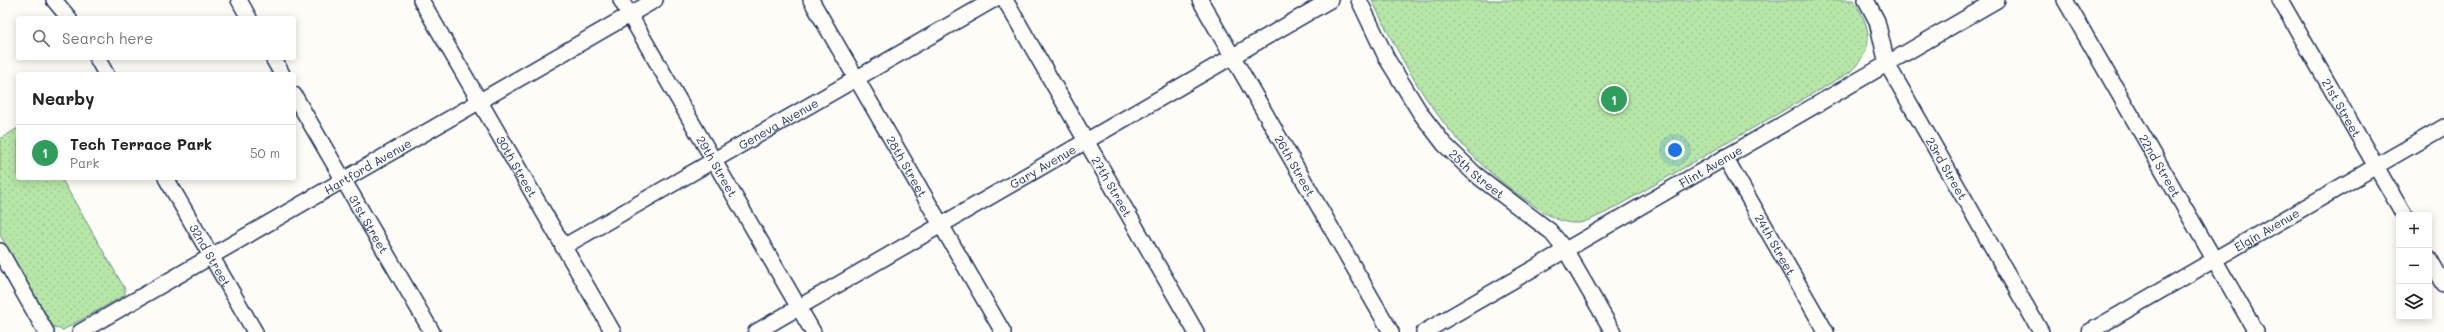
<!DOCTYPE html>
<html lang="en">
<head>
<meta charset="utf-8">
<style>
  :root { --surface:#fff; --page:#f2f2f2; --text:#222; --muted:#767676; --line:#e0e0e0; --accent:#1a73e8 }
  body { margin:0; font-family:Mali,sans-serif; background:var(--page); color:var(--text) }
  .controls { position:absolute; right:12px; bottom:12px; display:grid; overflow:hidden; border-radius:4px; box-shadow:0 2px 10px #0003 }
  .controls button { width:36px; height:36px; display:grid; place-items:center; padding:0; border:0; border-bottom:1px solid var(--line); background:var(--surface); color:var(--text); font:20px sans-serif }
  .you { position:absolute; left:1675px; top:150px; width:14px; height:14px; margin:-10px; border:3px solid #fff; border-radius:50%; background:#1a73e8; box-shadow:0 0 0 6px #1a73e833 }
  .badge { display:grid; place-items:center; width:26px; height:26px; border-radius:50%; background:var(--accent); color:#fff; font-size:13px; font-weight:700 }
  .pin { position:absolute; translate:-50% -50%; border:2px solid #fff; box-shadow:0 1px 4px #0006 }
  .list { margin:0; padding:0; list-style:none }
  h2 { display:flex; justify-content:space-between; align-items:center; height:52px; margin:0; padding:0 16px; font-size:17px }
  h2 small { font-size:13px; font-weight:400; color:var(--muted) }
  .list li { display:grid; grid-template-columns:26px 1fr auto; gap:12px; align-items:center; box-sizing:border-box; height:56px; padding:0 16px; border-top:1px solid var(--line) }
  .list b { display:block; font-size:15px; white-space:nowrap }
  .list p { margin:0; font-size:13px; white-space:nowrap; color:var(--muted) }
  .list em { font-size:13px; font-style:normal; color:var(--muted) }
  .icon { flex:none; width:22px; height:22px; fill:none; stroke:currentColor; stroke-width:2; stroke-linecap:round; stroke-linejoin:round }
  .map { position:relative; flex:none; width:2444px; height:332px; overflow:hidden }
  .search { position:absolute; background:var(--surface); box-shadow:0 2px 10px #0003; left:16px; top:16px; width:280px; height:44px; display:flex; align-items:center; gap:10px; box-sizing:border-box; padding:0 14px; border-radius:4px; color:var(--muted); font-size:15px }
  .panel { position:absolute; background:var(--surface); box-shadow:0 2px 10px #0003; left:16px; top:72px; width:280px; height:108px; border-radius:4px }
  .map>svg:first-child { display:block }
  .grass { fill:url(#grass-dots); stroke:#688b82 }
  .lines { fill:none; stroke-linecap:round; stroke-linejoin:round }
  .minor-casing { stroke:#1b2f5e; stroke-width:18 }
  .minor { stroke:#fdfcf7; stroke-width:15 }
  .labels { text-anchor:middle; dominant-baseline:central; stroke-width:3.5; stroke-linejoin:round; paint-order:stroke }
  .street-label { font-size:12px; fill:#1b2f5e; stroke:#fdfcf7 }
</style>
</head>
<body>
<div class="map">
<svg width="2444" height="332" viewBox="0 0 2444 332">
  <defs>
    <pattern id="grass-dots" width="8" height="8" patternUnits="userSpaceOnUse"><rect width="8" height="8" fill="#b6e7a6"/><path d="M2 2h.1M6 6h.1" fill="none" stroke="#9cc691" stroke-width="1.8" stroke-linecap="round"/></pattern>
  </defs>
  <rect width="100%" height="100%" fill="#fdfcf7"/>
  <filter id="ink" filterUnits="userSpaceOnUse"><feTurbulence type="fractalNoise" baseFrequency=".025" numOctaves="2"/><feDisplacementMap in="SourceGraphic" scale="8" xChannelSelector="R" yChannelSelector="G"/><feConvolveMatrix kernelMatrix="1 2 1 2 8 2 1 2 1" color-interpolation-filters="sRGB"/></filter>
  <g filter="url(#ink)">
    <path class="grass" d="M1372 0H1854C1871 29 1876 47 1850 72L1607 212C1598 216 1587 222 1578 223 1558 224 1542 211 1526 200 1448 146 1413 84 1372 0Z
      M18 128V178H61L125 289V295L63 330 53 327 0 235V139Z"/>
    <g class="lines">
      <g class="minor-casing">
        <g id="minor">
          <path d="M54 0 69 18"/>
          <path d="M239 0 249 18"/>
          <path id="s1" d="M421 0 613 332"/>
          <path id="s2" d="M621 0 813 332"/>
          <path id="s3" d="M811 0 1003 332"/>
          <path id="s4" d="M1005 0 1196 332"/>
          <path id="s5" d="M1200 0 1391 332"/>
          <path id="s6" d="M1359 0 1387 59 1421 114 1444 144 1475 174 1550 231 1566 251 1613 332"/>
          <path id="s7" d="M1866 0 1877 21 1887 64 2041 332"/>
          <path id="s8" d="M2065 0 2256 332"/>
          <path id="s9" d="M2280 0 2404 215"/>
          <path d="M97 58 106 74"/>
          <path d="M273 58 282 74"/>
          <path id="s10" d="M294 95 432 332"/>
          <path id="s11" d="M1725 157 1826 332"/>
          <path id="s12" d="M166 178 255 332"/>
          <path id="s13" d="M563 247 993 0"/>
          <path d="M0 251 46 332"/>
          <path d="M2429 258 2444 284"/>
          <path id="s14" d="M80 332 655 0"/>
          <path id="s15" d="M756 332 1330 0"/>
          <path id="s16" d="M1424 332 1997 0"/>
          <path id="s17" d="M2089 332 2444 127"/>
        </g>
      </g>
      <use href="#minor" class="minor"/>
    </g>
  </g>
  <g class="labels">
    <g class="street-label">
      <text stroke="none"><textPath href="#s9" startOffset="124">21st Street</textPath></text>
      <text stroke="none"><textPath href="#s13" startOffset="248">Geneva Avenue</textPath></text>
      <text stroke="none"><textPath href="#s14" startOffset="332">Hartford Avenue</textPath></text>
      <text stroke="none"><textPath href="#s1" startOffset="192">30th Street</textPath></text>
      <text stroke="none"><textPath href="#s2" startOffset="192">29th Street</textPath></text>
      <text stroke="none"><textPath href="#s3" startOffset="192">28th Street</textPath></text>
      <text stroke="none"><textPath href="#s15" startOffset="331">Gary Avenue</textPath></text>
      <text stroke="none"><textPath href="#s5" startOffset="191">26th Street</textPath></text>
      <text stroke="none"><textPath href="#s16" startOffset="331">Flint Avenue</textPath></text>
      <text stroke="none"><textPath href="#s8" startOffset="191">22nd Street</textPath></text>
      <text stroke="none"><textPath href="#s7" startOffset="188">23rd Street</textPath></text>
      <text stroke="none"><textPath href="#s6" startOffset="212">25th Street</textPath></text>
      <text stroke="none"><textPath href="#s4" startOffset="215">27th Street</textPath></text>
      <text stroke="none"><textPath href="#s10" startOffset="149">31st Street</textPath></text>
      <text stroke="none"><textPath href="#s17" startOffset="205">Elgin Avenue</textPath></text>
      <text stroke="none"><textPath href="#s11" startOffset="101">24th Street</textPath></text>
      <text stroke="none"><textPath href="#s12" startOffset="89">32nd Street</textPath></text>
    </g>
  </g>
</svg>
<div class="controls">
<button>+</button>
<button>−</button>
<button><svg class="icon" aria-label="layers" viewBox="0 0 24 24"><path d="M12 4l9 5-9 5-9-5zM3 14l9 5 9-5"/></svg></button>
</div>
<div class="you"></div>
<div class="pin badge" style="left:1614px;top:99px;background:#2e9e5b">1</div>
<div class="search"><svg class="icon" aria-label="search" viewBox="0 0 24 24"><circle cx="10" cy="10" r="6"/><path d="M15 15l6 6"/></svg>Search here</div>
<section class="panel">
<h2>Nearby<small></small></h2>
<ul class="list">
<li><span class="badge" style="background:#2e9e5b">1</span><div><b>Tech Terrace Park</b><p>Park</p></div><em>50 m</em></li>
</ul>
</section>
</div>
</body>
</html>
